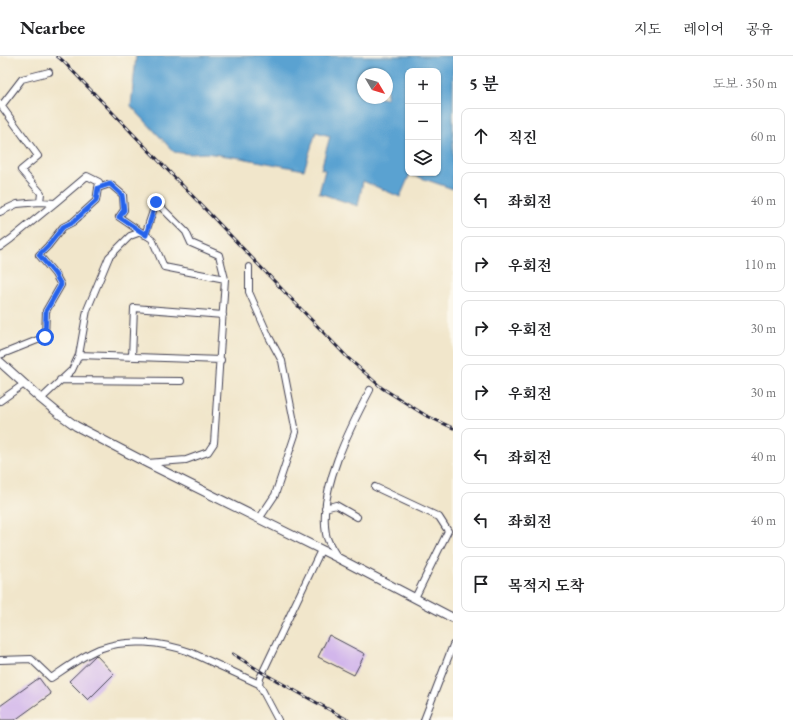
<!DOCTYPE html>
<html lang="ko">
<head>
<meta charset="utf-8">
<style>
  :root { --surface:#fff; --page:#f6f6f6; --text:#202124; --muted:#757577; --line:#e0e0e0 }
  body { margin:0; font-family:"EB Garamond","Noto Serif KR",serif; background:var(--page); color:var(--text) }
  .controls { position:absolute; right:12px; top:12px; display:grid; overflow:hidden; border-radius:8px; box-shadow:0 1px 3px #0004 }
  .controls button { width:36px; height:36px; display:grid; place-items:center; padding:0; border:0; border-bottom:1px solid var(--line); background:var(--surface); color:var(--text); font:20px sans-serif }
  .compass { position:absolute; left:357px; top:12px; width:36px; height:36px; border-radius:50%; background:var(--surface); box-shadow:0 1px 3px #0004; rotate:128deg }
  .stop { position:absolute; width:12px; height:12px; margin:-9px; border:3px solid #2563eb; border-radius:50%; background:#fff }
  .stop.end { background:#2563eb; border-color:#fff; box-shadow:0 1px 4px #0008 }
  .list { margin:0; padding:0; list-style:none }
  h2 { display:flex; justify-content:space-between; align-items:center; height:52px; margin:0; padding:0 16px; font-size:17px }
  h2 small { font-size:13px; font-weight:400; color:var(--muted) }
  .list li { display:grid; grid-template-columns:26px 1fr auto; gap:12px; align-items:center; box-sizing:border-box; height:56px; margin:0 8px 8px; padding:0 8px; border:1px solid var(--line); border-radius:8px }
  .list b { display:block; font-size:15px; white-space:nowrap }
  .list em { font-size:13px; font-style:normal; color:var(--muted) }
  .icon { flex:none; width:22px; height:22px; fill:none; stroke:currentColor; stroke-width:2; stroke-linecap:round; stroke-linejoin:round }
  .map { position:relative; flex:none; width:453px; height:664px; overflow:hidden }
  header { display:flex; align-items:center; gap:24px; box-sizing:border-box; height:56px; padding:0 20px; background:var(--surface); border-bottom:1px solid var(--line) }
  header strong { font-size:19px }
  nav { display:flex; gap:22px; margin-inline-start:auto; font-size:14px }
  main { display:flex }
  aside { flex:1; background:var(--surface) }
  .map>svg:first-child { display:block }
  .water { fill:#5aa2d1; stroke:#3e6286; fill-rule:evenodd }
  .building { fill:#d2b6eb }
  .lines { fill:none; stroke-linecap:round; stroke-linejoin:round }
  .minor-casing { stroke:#413f51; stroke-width:8 }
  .major-casing { stroke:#413f51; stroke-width:10 }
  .minor { stroke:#fff; stroke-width:6 }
  .major { stroke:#fff; stroke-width:8 }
  .rail-casing { stroke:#22223b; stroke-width:3 }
  .rail { stroke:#fbf7ec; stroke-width:1.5; stroke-dasharray:4.5; stroke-linecap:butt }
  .route { stroke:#2563eb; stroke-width:5 }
</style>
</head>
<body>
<header>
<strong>Nearbee</strong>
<nav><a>지도</a><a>레이어</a><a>공유</a></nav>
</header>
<main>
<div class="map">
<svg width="453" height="664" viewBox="0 0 453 664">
  <rect width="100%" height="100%" fill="#fbf7ec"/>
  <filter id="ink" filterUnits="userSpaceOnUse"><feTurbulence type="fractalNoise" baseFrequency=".025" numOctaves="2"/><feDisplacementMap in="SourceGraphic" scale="8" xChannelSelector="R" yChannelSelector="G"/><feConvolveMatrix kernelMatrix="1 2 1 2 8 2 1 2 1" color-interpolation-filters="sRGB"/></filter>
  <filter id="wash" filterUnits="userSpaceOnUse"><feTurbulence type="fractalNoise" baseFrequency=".012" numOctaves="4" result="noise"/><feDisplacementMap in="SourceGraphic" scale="16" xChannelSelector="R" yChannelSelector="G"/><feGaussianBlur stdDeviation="0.9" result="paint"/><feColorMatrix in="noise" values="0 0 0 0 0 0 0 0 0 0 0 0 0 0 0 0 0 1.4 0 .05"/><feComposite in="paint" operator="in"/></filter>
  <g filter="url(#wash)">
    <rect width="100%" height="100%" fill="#f1e6cb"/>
    <path class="water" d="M136 0H453V133L410 118 400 141 363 125 358 150 319 137 325 114 321 113 330 80 316 76 304 114 241 102 206 97 189 98 174 96 131 50ZM408 15H438V117H408ZM363 18H387V42H363Z"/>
    <g id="blocks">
      <path class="building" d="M329 579 365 598 354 619 318 601Z
        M96 599 114 618 88 644 69 625Z
        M39 622 51 638 15 664H0V650Z"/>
    </g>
  </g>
  <g filter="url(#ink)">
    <use href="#blocks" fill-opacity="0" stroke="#413f51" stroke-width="1"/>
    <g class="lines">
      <g class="minor-casing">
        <path id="minor" d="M0 48 38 100 21 114 41 137 40 146
          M2 49 22 23 49 16
          M98 132 110 128 123 139 124 154 119 161 141 176
          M0 156 17 148 40 146 55 147 87 120 99 126 96 145 73 166 63 171 48 190 39 199 55 218 61 229 46 255 45 281 0 299
          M145 179 156 146 186 176 191 187 219 199 225 223 214 387 208 396 186 404 147 407
          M0 191 11 183 55 147
          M249 211V236L269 281 282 305 296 376 275 439 259 463
          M79 299 221 304
          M132 301 134 252 223 259
          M60 324 181 325
          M41 343 72 314 79 299 87 254 109 201 130 180 141 176 152 183 164 211 225 223
          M0 345 24 328
          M375 431 439 461 448 475 415 542
          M325 452 336 449 357 461
          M338 502C334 495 327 486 326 478 318 434 350 372 370 334
          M0 604 31 603 51 622C66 612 82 600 99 593 128 582 162 586 190 596L259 628 260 622 321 494
          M259 628 278 664
          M424 664 453 589"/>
      </g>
      <g class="major-casing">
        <path id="major" d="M0 306 41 343 58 357 76 370 147 407 338 502 453 562"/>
      </g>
      <use href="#minor" class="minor"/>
      <use href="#major" class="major"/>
      <g class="rail-casing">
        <path id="rail" d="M57 0 63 5 348 302 382 332 425 359 453 372
          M233 598 263 617 348 664"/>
      </g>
      <use href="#rail" class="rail"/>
    </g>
  </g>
  <g class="lines" filter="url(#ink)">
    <path class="route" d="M45 281 46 255 61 229 55 218 39 199 48 190 63 171 73 166 96 145 98 132 110 128 122 139 124 154 119 161 146 179 156 146"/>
  </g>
</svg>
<div class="controls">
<button>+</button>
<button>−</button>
<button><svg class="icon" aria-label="layers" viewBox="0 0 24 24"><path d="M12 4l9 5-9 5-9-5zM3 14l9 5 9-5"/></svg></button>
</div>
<svg class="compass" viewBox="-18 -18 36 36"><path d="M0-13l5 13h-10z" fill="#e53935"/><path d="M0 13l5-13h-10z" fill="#757577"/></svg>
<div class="stop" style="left:45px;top:281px"></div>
<div class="stop end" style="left:156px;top:146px"></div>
</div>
<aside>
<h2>5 분<small>도보 · 350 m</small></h2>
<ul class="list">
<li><svg class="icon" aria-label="ahead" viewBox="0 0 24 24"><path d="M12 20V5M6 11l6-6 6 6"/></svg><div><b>직진</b></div><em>60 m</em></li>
<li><svg class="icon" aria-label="left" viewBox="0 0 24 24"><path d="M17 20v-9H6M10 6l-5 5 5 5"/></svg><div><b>좌회전</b></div><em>40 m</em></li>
<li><svg class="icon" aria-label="right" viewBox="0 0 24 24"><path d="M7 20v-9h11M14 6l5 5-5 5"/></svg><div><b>우회전</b></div><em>110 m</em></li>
<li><svg class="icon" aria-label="right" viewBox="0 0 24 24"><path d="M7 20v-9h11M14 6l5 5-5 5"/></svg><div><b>우회전</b></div><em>30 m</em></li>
<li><svg class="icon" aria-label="right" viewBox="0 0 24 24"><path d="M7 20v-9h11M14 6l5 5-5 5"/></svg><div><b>우회전</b></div><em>30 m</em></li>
<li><svg class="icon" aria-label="left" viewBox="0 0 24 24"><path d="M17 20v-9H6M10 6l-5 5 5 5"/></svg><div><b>좌회전</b></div><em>40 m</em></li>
<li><svg class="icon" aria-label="left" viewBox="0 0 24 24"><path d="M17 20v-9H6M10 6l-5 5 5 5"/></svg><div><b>좌회전</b></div><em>40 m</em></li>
<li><svg class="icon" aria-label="arrive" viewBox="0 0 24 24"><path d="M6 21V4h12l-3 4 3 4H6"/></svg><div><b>목적지 도착</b></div></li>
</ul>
</aside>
</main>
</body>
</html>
